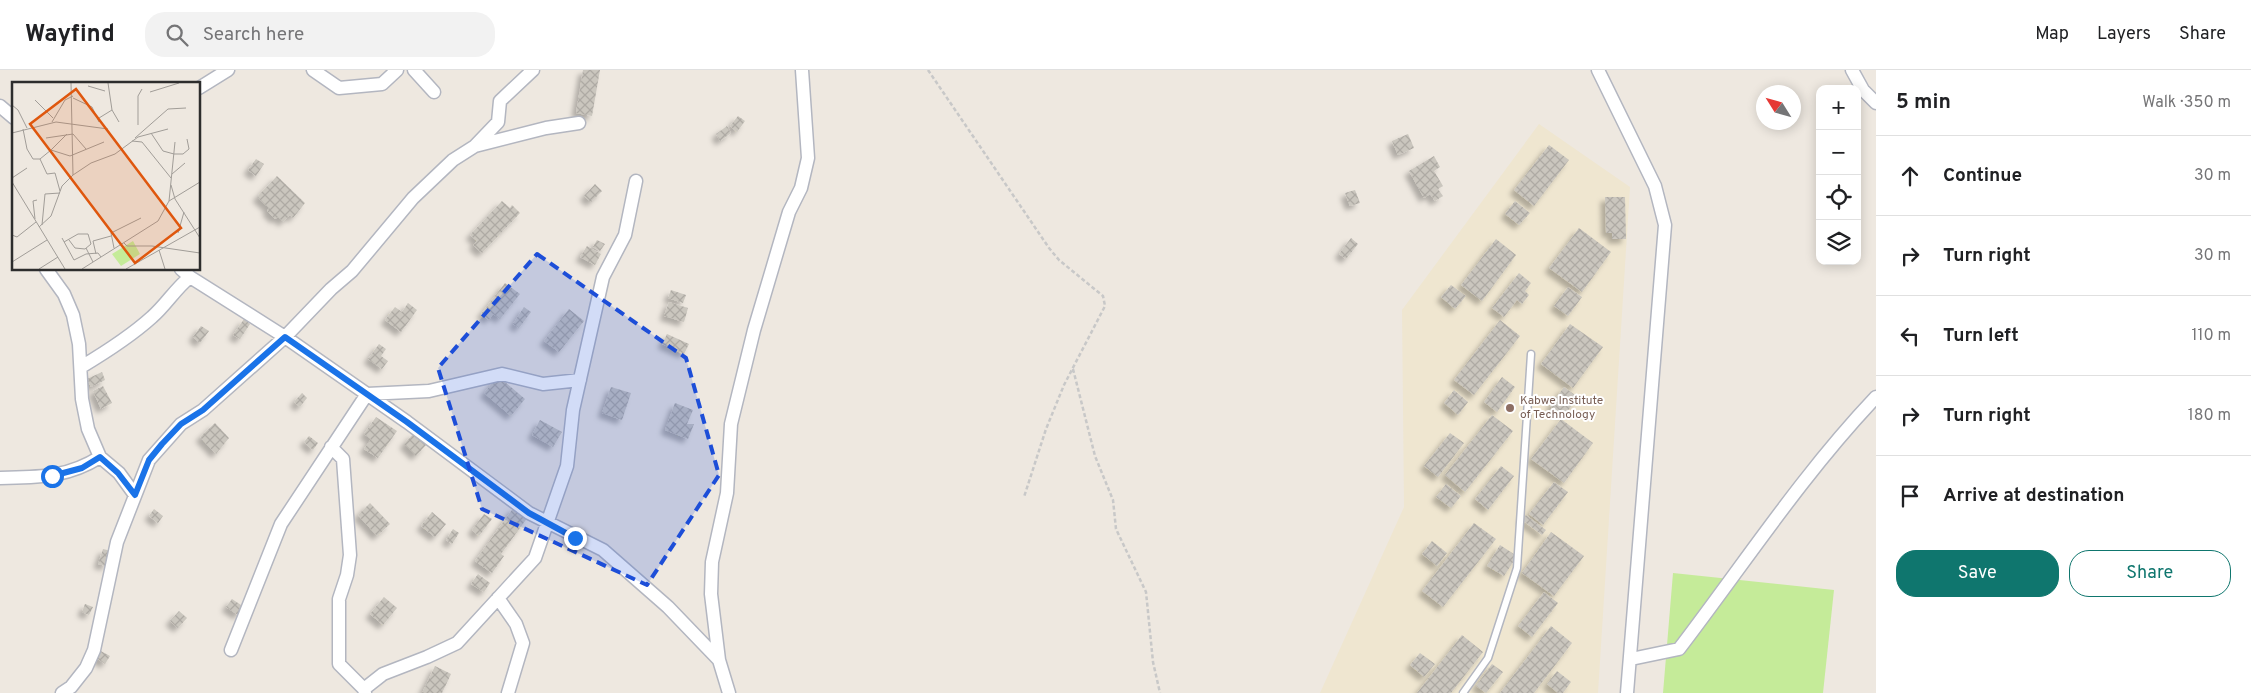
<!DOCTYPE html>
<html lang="en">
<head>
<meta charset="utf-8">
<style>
  :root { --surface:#fff; --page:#f2f2f2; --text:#202124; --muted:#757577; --line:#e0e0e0; --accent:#0f766e }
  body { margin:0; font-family:Overpass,sans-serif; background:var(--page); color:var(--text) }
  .controls { position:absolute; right:15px; top:15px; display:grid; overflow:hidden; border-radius:10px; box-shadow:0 2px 12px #0003 }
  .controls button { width:45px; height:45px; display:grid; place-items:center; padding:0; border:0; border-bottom:1px solid var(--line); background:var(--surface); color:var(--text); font:25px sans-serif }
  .compass { position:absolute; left:1756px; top:15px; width:45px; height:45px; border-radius:50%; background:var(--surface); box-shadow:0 2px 12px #0003; rotate:307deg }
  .stop { position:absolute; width:15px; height:15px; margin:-11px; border:4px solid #1a73e8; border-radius:50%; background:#fff }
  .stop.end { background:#1a73e8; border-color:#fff; box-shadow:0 1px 5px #0008 }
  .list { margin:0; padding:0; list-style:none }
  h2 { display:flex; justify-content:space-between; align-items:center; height:65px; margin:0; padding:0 20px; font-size:21px }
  h2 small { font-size:16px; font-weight:400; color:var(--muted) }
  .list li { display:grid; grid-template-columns:32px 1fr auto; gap:15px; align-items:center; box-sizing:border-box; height:80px; padding:0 20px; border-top:1px solid var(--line) }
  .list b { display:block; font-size:19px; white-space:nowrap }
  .list em { font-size:16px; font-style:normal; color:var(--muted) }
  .actions { display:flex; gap:10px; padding:15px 20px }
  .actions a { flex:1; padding:11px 0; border:1px solid var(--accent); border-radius:20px; text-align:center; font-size:18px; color:var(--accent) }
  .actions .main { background:var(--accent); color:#fff }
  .icon { flex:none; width:28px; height:28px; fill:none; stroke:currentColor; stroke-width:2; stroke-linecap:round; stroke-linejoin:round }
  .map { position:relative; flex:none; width:1876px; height:623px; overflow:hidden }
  header { display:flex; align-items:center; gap:30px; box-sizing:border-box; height:70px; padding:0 25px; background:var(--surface); border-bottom:1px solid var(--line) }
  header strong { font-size:24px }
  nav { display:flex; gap:28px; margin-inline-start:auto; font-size:18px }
  .search { width:350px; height:45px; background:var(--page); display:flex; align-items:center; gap:12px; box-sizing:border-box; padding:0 18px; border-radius:20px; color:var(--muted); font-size:19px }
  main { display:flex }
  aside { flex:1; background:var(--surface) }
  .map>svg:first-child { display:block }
  .education { fill:#efe6d0 }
  .pitch { fill:#c5eb99 }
  .building { fill:url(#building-cross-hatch); filter:url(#shadow) }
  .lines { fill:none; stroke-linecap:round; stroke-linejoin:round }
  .lane-casing { stroke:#b3b6c0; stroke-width:9 }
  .street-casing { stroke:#b3b6c0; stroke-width:15 }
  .path { stroke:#c8c8c8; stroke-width:2.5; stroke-dasharray:4 2.5; stroke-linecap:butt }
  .lane { stroke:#fff; stroke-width:6 }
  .street { stroke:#fff; stroke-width:12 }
  .route { stroke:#1a73e8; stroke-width:6 }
  .marked { fill:#1d4ed8; fill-opacity:0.2; stroke:#1d4ed8; stroke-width:4; stroke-dasharray:10 6; stroke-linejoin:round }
  .education-dot { fill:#8d6e63; stroke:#fff; stroke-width:2 }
  .labels { text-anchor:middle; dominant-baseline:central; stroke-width:4; stroke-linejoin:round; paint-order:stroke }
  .education-label { font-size:12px; fill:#785e54; stroke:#fff; text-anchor:start }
  .inset-road { fill:none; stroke:#a19d98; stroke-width:1 }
  .view { fill:#df570e; fill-opacity:0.15; stroke:#df570e; stroke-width:2.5 }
  .inset-edge { fill:none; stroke:#2d2d2d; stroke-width:2.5 }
</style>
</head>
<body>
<header>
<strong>Wayfind</strong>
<div class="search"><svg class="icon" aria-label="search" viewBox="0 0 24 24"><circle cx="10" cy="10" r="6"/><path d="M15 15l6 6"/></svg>Search here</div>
<nav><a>Map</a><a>Layers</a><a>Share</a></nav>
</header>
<main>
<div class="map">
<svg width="1876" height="623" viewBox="0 0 1876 623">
  <defs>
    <pattern id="building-cross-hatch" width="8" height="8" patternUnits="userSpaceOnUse" patternTransform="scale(1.25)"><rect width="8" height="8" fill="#cac6be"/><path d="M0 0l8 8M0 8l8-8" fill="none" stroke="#aeaaa4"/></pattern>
    <filter id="shadow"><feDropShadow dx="-4.5" dy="4.5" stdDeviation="2.5" flood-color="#0004"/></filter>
  </defs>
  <rect width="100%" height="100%" fill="#eee8e0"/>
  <path class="education" d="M1539 54 1630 117 1598 623H1320L1404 437 1402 240Z"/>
  <path class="pitch" d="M1673 503 1834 520 1823 623H1663Z"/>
  <path class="building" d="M583 0H600L592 46 576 43Z
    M738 46 745 51 737 62 730 56Z
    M727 56 731 63 720 71 716 64Z
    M1408 64 1414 78 1398 85 1392 71Z
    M1549 75 1569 90 1534 136 1514 120Z
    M1434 86 1440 97 1434 101 1443 116 1438 119 1443 126 1435 131 1430 124 1424 128 1409 101Z
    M256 89 264 94 256 106 248 100Z
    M277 106 305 133 293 148 290 145 283 152 278 147 275 149 267 141 269 138 257 127Z
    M595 114 602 121 591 132 584 126Z
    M1355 120 1360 133 1350 136 1345 123Z
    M1605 127H1625L1626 169H1612V163H1606Z
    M502 131 510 138 512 135 520 143 482 183 473 175 477 171 470 165Z
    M1515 131 1530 143 1519 155 1505 144Z
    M1579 158 1611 182 1582 222 1549 198Z
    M1351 168 1358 174 1346 189 1339 184Z
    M1496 169 1516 185 1482 231 1461 215Z
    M597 170 605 174 600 181 593 177Z
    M587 176 601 184 595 195 580 187Z
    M1519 203 1531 213 1525 221 1529 225 1522 234 1517 230 1504 247 1492 238Z
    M505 213 520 224 500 249 493 244 489 250 481 244Z
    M1451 215 1466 226 1455 239 1441 227Z
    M1568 217 1582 227 1568 246 1554 236Z
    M671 220 686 225 683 233 668 228Z
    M669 232 688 238 684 252 664 246Z
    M408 233 417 240 401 262 385 250 395 237 402 242Z
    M524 237 531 242 519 258 513 254Z
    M569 239 584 251 559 282 544 271Z
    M244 249 250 254 240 269 233 265Z
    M1500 250 1520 266 1474 325 1454 310Z
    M1570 254 1603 277 1573 318 1541 294Z
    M201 256 209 261 200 273 193 267Z
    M667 264 689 274 684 284 662 274Z
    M379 274 386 279 381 286 388 291 382 299 368 289Z
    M102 302 105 310 91 317 87 309Z
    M498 306 525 329 511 346 484 323Z
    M1502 307 1515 317 1497 342 1484 332Z
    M103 316 112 333 101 339 93 321Z
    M611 317 631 323 622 350 602 343Z
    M1564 317 1578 327 1564 346 1550 336Z
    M1454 320 1468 332 1458 345 1444 333Z
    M302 323 307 328 300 337 294 332Z
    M675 333 693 340 687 354H694L688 369 665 360Z
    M1492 345 1513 361 1465 422 1445 405Z
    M376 347 397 361 378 388 364 379 371 369 364 364Z
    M1561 349 1593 373 1564 413 1531 389Z
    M540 350 562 362 553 377 532 365Z
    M215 353 229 368 216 384 200 367Z
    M414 363 426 375 416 386 404 374Z
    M1450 363 1464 373 1438 407 1424 396Z
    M309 366 318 373 313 380 304 372Z
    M1501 396 1514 406 1488 440 1475 429Z
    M1554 412 1568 422 1543 455 1529 444Z
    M1446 414 1461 426 1451 438 1436 427Z
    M370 433 390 454 377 466 358 445Z
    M514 437 528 447 501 484 504 486 492 503 475 491Z
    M154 439 163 446 158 453 149 446Z
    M432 442 446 454 435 467 421 456Z
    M484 444 492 449 479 466 472 460Z
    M1526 445 1546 460 1542 465 1522 450Z
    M1474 453 1496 469 1443 537 1422 521Z
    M453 459 459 463 452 474 446 470Z
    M1551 462 1584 486 1554 526 1522 503Z
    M1432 471 1447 483 1437 496 1422 484Z
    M1500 475 1517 486 1504 506 1487 496Z
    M103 479 111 481 106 496 98 494Z
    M478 504 490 513 484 522 471 514Z
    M1544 522 1558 533 1532 567 1518 556Z
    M384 527 397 538 383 555 370 544Z
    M232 529 244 537 238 545 226 537Z
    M85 534 93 537 89 545 82 542Z
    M179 541 187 548 178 558 170 551Z
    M1551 556 1572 573 1534 623H1500Z
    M1462 565 1483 582 1451 623H1417Z
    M99 580 110 586 105 594 95 587Z
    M1420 583 1435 594 1424 607 1410 595Z
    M1492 594 1503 602 1486 623 1476 616Z
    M435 596 451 604 442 623H422Z
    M1557 601 1571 612 1563 623H1558L1547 614Z"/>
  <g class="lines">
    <g class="lane-casing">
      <path id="lane" d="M1463 623 1488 588 1517 498 1531 284"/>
    </g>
    <g class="street-casing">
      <path id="street" d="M313 0 339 18 382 14 397 0
        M414 0 434 22
        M1598 0 1655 116 1665 155 1627 623
        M1852 0 1863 20 1876 33
        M199 18 228 0
        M0 36 14 48
        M475 76 546 58 579 53
        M46 199 64 224 73 245 79 274 82 329 88 359 100 387 119 403 135 425
        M181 199 190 207 285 267 407 352 529 443 603 480 668 537 719 590 729 623
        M81 297C106 282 130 267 152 247 166 235 175 219 190 207
        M331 377 343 389 350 485 347 505 339 529V594L364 619
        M0 408C38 407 67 408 100 387
        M498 528 516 554 523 573 508 623
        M231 580 281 454 367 324 429 321 502 304 543 314 580 310
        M1631 589 1679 579C1744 494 1802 405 1876 327
        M719 590 711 524 712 492 727 423 731 354 754 260 789 142 801 118 808 88 802 0
        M62 623 71 617 86 598 94 580 117 472 149 390 181 354 203 340 285 267 331 219 352 201 413 128 453 90 475 76 498 52 500 31 533 0
        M365 623 364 619 383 604 427 587 457 573 535 488 567 396 573 340 603 207 625 165 636 111"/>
    </g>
    <path class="path" d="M928 0 1049 178 1059 190 1103 226 1105 236 1064 315 1046 359 1024 427
      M1073 299 1095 386 1113 430 1116 459 1146 522 1153 592 1160 623"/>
    <use href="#lane" class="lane"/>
    <use href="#street" class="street"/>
  </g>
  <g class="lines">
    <path class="route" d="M52 406 82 398 100 387 118 403 135 425 149 390 162 374 181 354 203 340 285 267 407 352 529 443 575 468"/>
  </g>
  <path class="marked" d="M537 184 686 288 719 405 647 515 482 439 438 298Z"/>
  <circle class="education-dot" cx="1510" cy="338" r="5"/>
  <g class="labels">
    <g class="education-label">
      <text x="1520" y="331">Kabwe Institute<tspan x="1520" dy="14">of Technology</tspan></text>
    </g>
  </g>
  <g transform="translate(12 12)">
    <rect width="188" height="188" fill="#eee8e0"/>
    <path d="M121 159 128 172 109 184 100 172Z" fill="#c5eb99"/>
    <path class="inset-road" d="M96 1 100 28 107 40M76 4 93 9M138 10 167 1M61 16 80 25 87 40M23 18 41 36M0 23 6 28 15 46M87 36 100 28M40 40 53 18 61 14M126 43V14L130 7M11 47 15 67 21 77H28L35 92 43 91 48 109M0 51 44 40 96 47M139 51 151 69 162 72H171L177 67 175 57M34 56 61 52 74 67M123 56 156 27 174 26M120 59 130 60 159 96M39 68 55 52M28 77 39 68 58 74 92 60M160 92 173 81M61 93 79 81 103 72 126 55 156 47M0 96 15 86M0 100 53 187M159 103 163 117 188 156M157 119 163 60M23 137 21 119 25 118M30 143 33 112 48 111M27 145 39 134 50 104 61 93 59 1M166 151 172 130M0 153 5 155 24 140M50 156 62 178 74 172 86 171 89 175M52 160 66 152H76L79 162 73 167 63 166 57 158M112 161 115 164H140L188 171M74 166 81 180M102 166 99 151 129 136M147 168 153 187M84 172 81 159 99 154M0 180 35 158M27 187 46 175M70 187 146 139 157 119 188 100M114 187 188 145"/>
    <path class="view" d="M64 7 169 146 123 181 18 42Z"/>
    <rect width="188" height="188" class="inset-edge"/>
  </g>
</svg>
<div class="controls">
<button>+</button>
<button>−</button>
<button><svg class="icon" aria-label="locate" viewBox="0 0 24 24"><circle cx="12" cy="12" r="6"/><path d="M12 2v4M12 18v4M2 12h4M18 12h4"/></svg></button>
<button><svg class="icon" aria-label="layers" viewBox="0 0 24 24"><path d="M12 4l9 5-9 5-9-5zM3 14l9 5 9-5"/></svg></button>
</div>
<svg class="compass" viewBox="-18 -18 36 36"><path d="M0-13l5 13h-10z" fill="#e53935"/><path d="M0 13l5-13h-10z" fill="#757577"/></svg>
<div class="stop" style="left:52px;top:406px"></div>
<div class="stop end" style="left:575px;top:468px"></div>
</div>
<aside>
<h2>5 min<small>Walk · 350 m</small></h2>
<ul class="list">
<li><svg class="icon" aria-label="ahead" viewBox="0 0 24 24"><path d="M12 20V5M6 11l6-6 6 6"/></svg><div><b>Continue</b></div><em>30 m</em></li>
<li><svg class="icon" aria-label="right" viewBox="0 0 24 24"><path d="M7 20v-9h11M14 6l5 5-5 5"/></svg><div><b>Turn right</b></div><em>30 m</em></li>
<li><svg class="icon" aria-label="left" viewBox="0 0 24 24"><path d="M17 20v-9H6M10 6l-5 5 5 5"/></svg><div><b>Turn left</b></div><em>110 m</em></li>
<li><svg class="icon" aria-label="right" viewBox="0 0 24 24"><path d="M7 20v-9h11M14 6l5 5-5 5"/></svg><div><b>Turn right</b></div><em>180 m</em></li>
<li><svg class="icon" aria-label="arrive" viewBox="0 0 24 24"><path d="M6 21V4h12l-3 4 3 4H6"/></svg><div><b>Arrive at destination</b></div></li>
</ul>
<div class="actions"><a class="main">Save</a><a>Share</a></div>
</aside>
</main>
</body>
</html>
